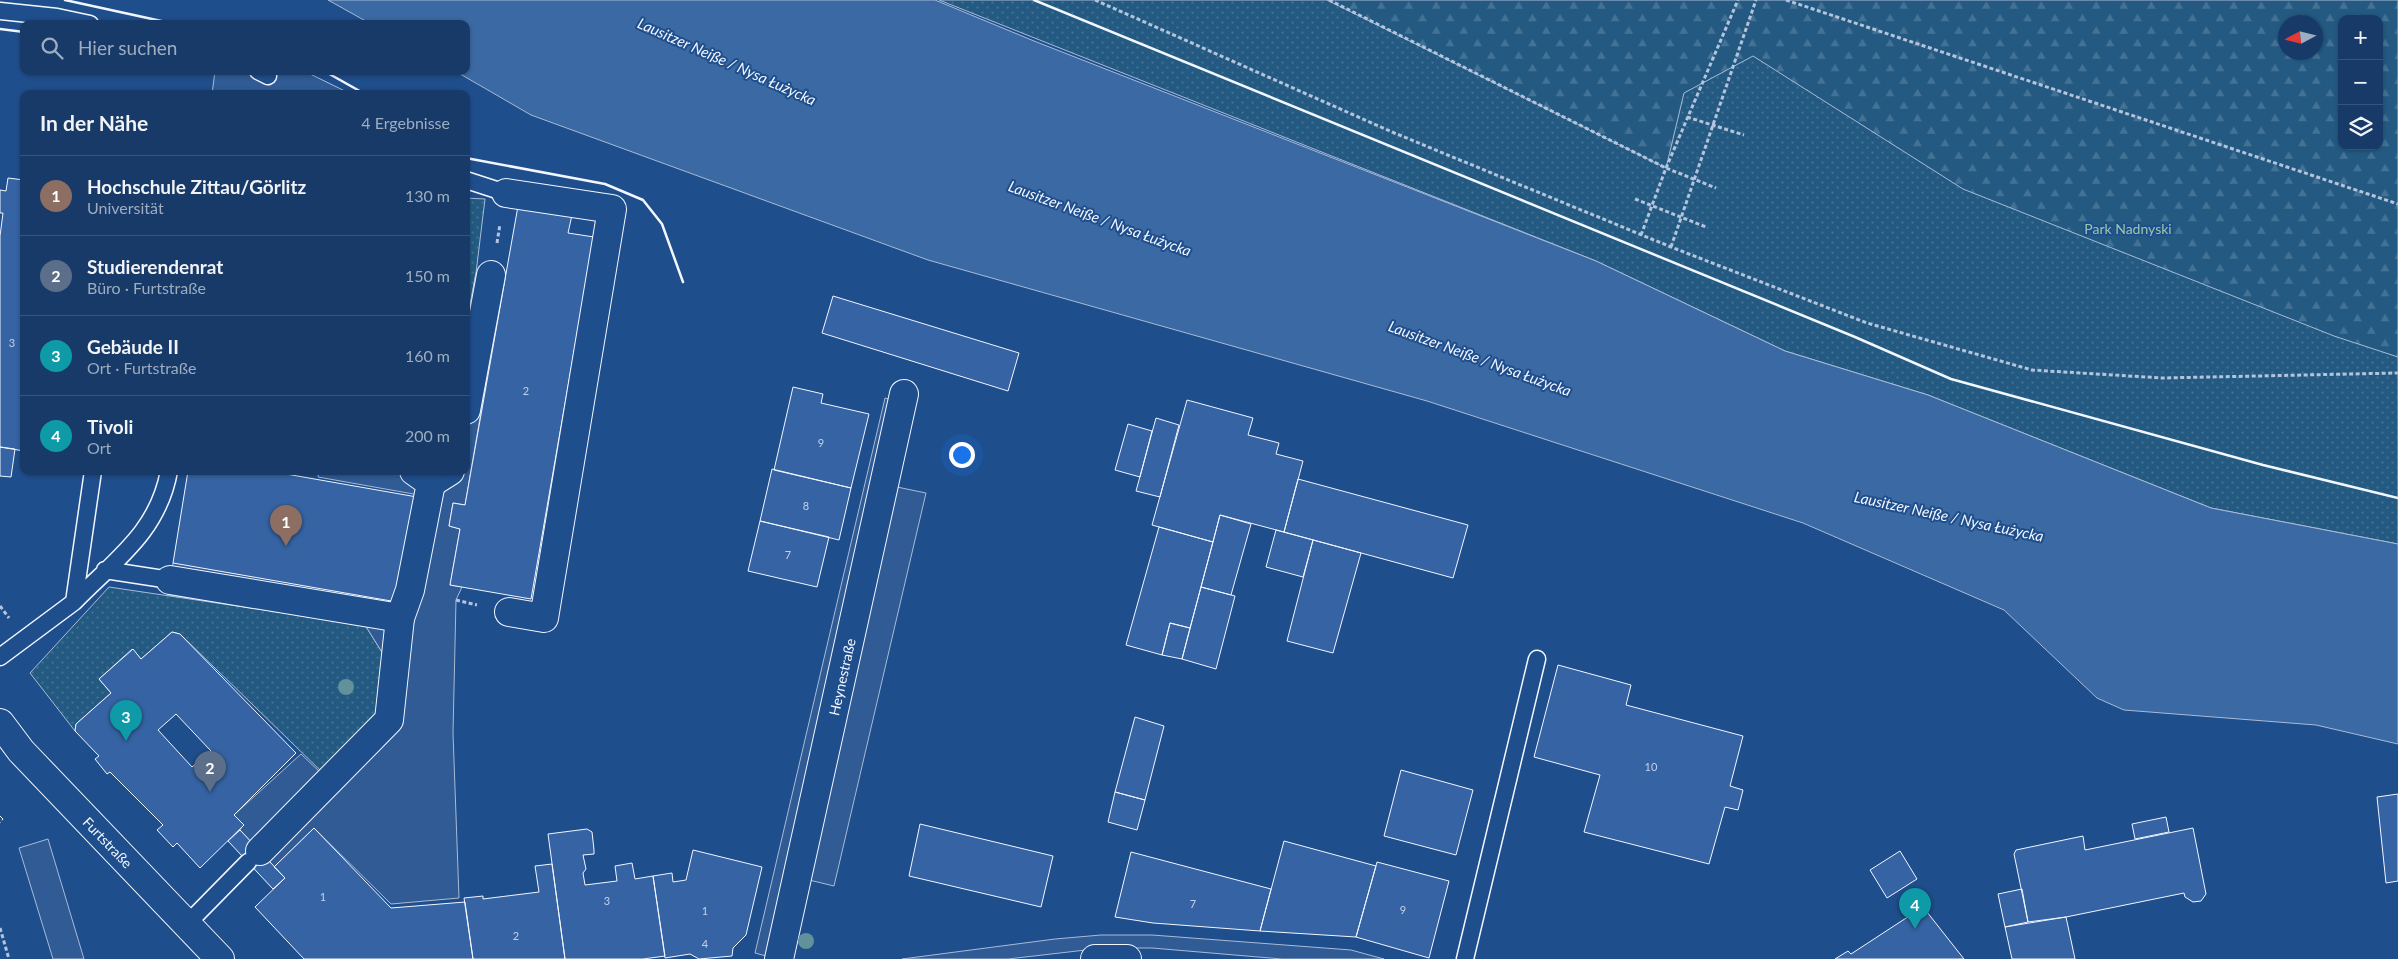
<!DOCTYPE html>
<html lang="de">
<head>
<meta charset="utf-8">
<style>
  :root { --surface:#173a69; --page:#20416f; --text:#f1f3f6; --muted:#9eadc0; --line:#36547d; --accent:#ffb74d }
  body { margin:0; font-family:Lato,sans-serif; background:var(--page); color:var(--text) }
  .controls { position:absolute; right:15px; top:15px; display:grid; overflow:hidden; border-radius:10px; box-shadow:0 1px 4px #0004 }
  .controls button { width:45px; height:45px; display:grid; place-items:center; padding:0; border:0; border-bottom:1px solid var(--line); background:var(--surface); color:var(--text); font:25px sans-serif }
  .compass { position:absolute; left:2278px; top:15px; width:45px; height:45px; border-radius:50%; background:var(--surface); box-shadow:0 1px 4px #0004; rotate:263deg }
  .you { position:absolute; left:961px; top:454px; width:18px; height:18px; margin:-12px; border:4px solid #fff; border-radius:50%; background:#1a73e8; box-shadow:0 0 0 8px #1a73e833 }
  .badge { display:grid; place-items:center; width:32px; height:32px; border-radius:50%; background:var(--accent); color:#fff; font-size:16px; font-weight:700 }
  .pin { position:absolute; translate:-50% -41px; filter:drop-shadow(0 1px 2px #0008) }
  .pin::after { content:''; position:absolute; top:26px; width:18px; height:15px; background:inherit; clip-path:polygon(0 0,100% 0,50% 100%) }
  .list { margin:0; padding:0; list-style:none }
  h2 { display:flex; justify-content:space-between; align-items:center; height:65px; margin:0; padding:0 20px; font-size:21px }
  h2 small { font-size:16px; font-weight:400; color:var(--muted) }
  .list li { display:grid; grid-template-columns:32px 1fr auto; gap:15px; align-items:center; box-sizing:border-box; height:80px; padding:0 20px; border-top:1px solid var(--line) }
  .list b { display:block; font-size:19px; white-space:nowrap }
  .list p { margin:0; font-size:16px; white-space:nowrap; color:var(--muted) }
  .list em { font-size:16px; font-style:normal; color:var(--muted) }
  .icon { flex:none; width:28px; height:28px; fill:none; stroke:currentColor; stroke-width:2; stroke-linecap:round; stroke-linejoin:round }
  .map { position:relative; flex:none; width:2398px; height:959px; overflow:hidden }
  .search { position:absolute; background:var(--surface); box-shadow:0 1px 4px #0004; left:20px; top:20px; width:450px; height:55px; display:flex; align-items:center; gap:12px; box-sizing:border-box; padding:0 18px; border-radius:10px; color:var(--muted); font-size:19px }
  .panel { position:absolute; background:var(--surface); box-shadow:0 1px 4px #0004; left:20px; top:90px; width:450px; height:385px; border-radius:10px }
  .map>svg:first-child { display:block }
  .grass { fill:url(#grass-dots); stroke:#a8bbd7; fill-rule:evenodd }
  .forest { fill:url(#forest-firs); stroke:#a8bbd7; fill-rule:evenodd }
  .parking { fill:#305b95; stroke:#a8bbd7 }
  .water { fill:#3b69a3; stroke:#a8bbd7 }
  .building { fill:#3563a3; stroke:#f2f6ff; fill-rule:evenodd }
  .lines { fill:none; stroke-linecap:round; stroke-linejoin:round }
  .lane-casing { stroke:#f2f6ff; stroke-width:19 }
  .street-casing { stroke:#f2f6ff; stroke-width:30 }
  .path { stroke:#b3c4dc; stroke-width:3; stroke-dasharray:4 2.5; stroke-linecap:butt }
  .lane { stroke:#1f4e8c; stroke-width:16 }
  .street { stroke:#1f4e8c; stroke-width:28 }
  .fence { stroke:#f2f6ff; stroke-width:1; stroke-dasharray:6 2.5; stroke-linecap:butt }
  .wall { stroke:#f2f6ff; stroke-width:2.5 }
  .tree { fill:#61919a }
  .labels { text-anchor:middle; dominant-baseline:central; stroke-width:4; stroke-linejoin:round; paint-order:stroke }
  .number-label { font-size:11px; fill:#c3d1e8 }
  .park-label { font-size:14px; fill:#97c8a6; stroke:#1f4e8c }
  .street-label { font-size:14px; fill:#f2f6ff; stroke:#1f4e8c }
  .water-label { font-size:15px; font-style:italic; fill:#f2f6ff; stroke:#1f4e8c }
</style>
</head>
<body>
<div class="map">
<svg width="2398" height="959" viewBox="0 0 2398 959">
  <defs>
    <pattern id="grass-dots" width="8" height="8" patternUnits="userSpaceOnUse" patternTransform="scale(1.25)"><rect width="8" height="8" fill="#245a82"/><path d="M2 2h.1M6 6h.1" fill="none" stroke="#447295" stroke-width="1.8" stroke-linecap="round"/></pattern>
    <pattern id="forest-firs" width="22" height="20" patternUnits="userSpaceOnUse" patternTransform="scale(1.25)"><rect width="22" height="20" fill="#245a82"/><path d="M5 1l3.5 6h-7zM16 11l3.5 6h-7z" fill="#447295"/></pattern>
  </defs>
  <rect width="100%" height="100%" fill="#1f4e8c"/>
  <path class="grass" d="M939 0H2398V544L2211 508 1928 395 1785 351 1596 261ZM2342 19H2379V146H2342ZM2286 22H2316V52H2286Z
    M466 198 485 199 476 273 466 327Z
    M109 587 365 625 385 657 381 720 326 776 180 634 172 632 141 659 132 649 99 679 111 693 76 724 75 731 30 673Z"/>
  <path class="forest" d="M1327 0H2398V357L2334 336 1963 189 1753 56 1684 93 1666 168ZM2342 19H2379V146H2342ZM2286 22H2316V52H2286Z"/>
  <path class="parking" d="M215 71H304L351 94H212Z
    M476 273 504 278 465 505 453 503 449 526 460 529 450 585 462 587 456 600 453 733 459 898 391 904 314 828 274 867 240 830 243 825 234 815 301 754 324 776 381 720 385 657 365 625 168 595 173 563 419 495 318 477 319 471H466V327Z
    M885 398 897 401 766 956 755 953Z
    M897 487 926 493 834 886 805 879Z
    M48 839 84 959H53L19 848Z
    M1101 935H1152L1351 950 1384 959H1282L1152 948H1103L1008 959H902L1055 939Z"/>
  <path class="water" d="M328 0H935L1034 41 1596 261 1785 351 1928 395 2211 508 2398 544V744L2316 725 2124 710 2097 698 2004 610 1803 523 1427 401 928 260 531 115 455 71H466V24H371Z"/>
  <path class="building" d="M8 178 24 180V451L0 447V236L3 213H0V190L6 191Z
    M518 206 572 215 568 233 594 237 531 599 450 585 460 529 449 526 453 503 465 505Z
    M833 296 1019 353 1008 391 822 333Z
    M793 387 823 394 821 403 869 414 851 488 774 470Z
    M1187 400 1253 418 1248 435 1279 443 1276 454 1303 461 1284 532 1220 515 1213 542 1152 525Z
    M1156 418 1179 425 1160 497 1136 491Z
    M1128 424 1152 431 1140 477 1115 470Z
    M0 447 15 449 11 477 0 476Z
    M772 469 851 488 839 540 760 521Z
    M188 471H269L417 497 397 602 173 563Z
    M1298 479 1468 525 1453 578 1284 532Z
    M1220 515 1251 524 1231 595 1201 587Z
    M760 521 829 537 817 587 748 571Z
    M1159 527 1213 542 1190 628 1170 623 1162 655 1126 645Z
    M1276 530 1313 540 1303 577 1266 567Z
    M1313 540 1361 553 1333 653 1287 641Z
    M1201 587 1235 596 1216 669 1182 659Z
    M1170 623 1190 628 1182 659 1162 655Z
    M172 632 180 634 296 753 234 815 244 825 200 868 177 843 173 847 157 830 163 825 110 772 107 774 95 759 99 756 75 731 76 724 111 693 99 679 133 649 141 659ZM176 714 211 751 192 767 158 730Z
    M1558 665 1631 685 1626 705 1743 736 1730 786 1743 790 1738 810 1725 807 1709 864 1584 832 1600 775 1534 757Z
    M1135 717 1164 726 1145 800 1115 792Z
    M1401 770 1473 790 1456 855 1384 836Z
    M1115 792 1145 800 1137 830 1108 822Z
    M2398 794V881L2386 883 2377 797Z
    M2166 817 2169 832 2135 839 2132 824Z
    M920 824 1053 856 1041 907 909 876Z
    M314 828 391 908 465 902 473 959H304L255 907 285 878 274 867Z
    M2193 828 2206 894 2201 901 2193 902 2185 897 2184 893 2066 917 2028 922 2014 854 2016 850 2083 836 2085 850Z
    M587 829 592 832 594 850V854L583 855 586 869 583 873 585 885 617 881 615 866 632 863 635 879 653 876 665 956 643 959H565L548 834Z
    M240 830 285 878 273 889 228 841Z
    M1284 841 1376 866 1356 937 1260 931Z
    M693 850 762 867 746 935 733 948 732 956 699 959 690 954 665 958 653 876 672 873 673 882 686 880Z
    M1900 851 1917 879 1887 898 1870 870Z
    M1131 852 1271 889 1260 931 1153 923 1115 917Z
    M1377 862 1449 881 1429 958 1356 937Z
    M552 864 565 959H473L464 898 483 896V899L539 892 535 866Z
    M2022 889 2028 922 2005 927 1998 894Z
    M1923 907 1964 959H1835L1848 951 1851 954Z
    M2066 917 2075 959H2012L2005 927Z"/>
  <g class="lines">
    <g class="lane-casing">
      <path id="lane" d="M0 11 57 17 90 24
        M258 71 268 76
        M466 180 506 193
        M105 570 170 580
        M74 602C115 560 158 532 169 471
        M0 657 74 602 93 471
        M188 923 248 862
        M1465 959 1537 659"/>
    </g>
    <g class="street-casing">
      <g id="street">
        <path d="M506 193 612 209 544 618 509 612"/>
        <path d="M466 410 491 275"/>
        <path d="M431 483 450 471"/>
        <path d="M170 580 400 618"/>
        <path id="s1" d="M0 723 21 751 220 959"/>
        <path d="M260 851 389 720 400 618 410 590 431 483 414 471"/>
        <path id="s2" d="M779 959 904 394"/>
        <path d="M1095 959H1127"/>
      </g>
    </g>
    <path class="path" d="M1095 0 1392 132 1671 247 1867 323 2032 370 2162 378 2398 373
      M1329 0 1666 168 1716 188
      M1786 0 2398 204
      M1687 117 1744 135
      M1635 199 1706 227
      M1641 235 1666 168 1738 0
      M497 243 500 224
      M1671 247 1756 0
      M456 600 477 605
      M0 606 9 618
      M0 928 9 959"/>
    <use href="#lane" class="lane"/>
    <use href="#street" class="street"/>
    <path class="fence" d="M0 816 3 819 0 823"/>
    <path class="wall" d="M65 0 175 24
      M1034 0 1855 337 1951 379 2263 465 2398 498
      M0 29 24 32
      M324 71 365 94
      M466 158 605 184 643 200 662 224 683 282"/>
  </g>
  <g class="tree">
    <circle cx="346" cy="687" r="8"/>
    <circle cx="806" cy="941" r="8"/>
  </g>
  <g class="labels">
    <g class="number-label">
      <text x="12" y="342">3</text>
      <text x="526" y="390">2</text>
      <text x="821" y="442">9</text>
      <text x="806" y="505">8</text>
      <text x="788" y="554">7</text>
      <text x="1651" y="766">10</text>
      <text x="323" y="896">1</text>
      <text x="607" y="900">3</text>
      <text x="1193" y="903">7</text>
      <text x="1403" y="909">9</text>
      <text x="705" y="910">1</text>
      <text x="516" y="935">2</text>
      <text x="705" y="943">4</text>
    </g>
    <g class="park-label">
      <text x="2128" y="228">Park Nadnyski</text>
    </g>
    <g class="street-label">
      <text stroke="none"><textPath href="#s2" startOffset="289">Heynestraße</textPath></text>
      <text stroke="none"><textPath href="#s1" startOffset="161">Furtstraße</textPath></text>
    </g>
    <g class="water-label">
      <text transform="translate(727 61) rotate(24)">Lausitzer Neiße / Nysa Łużycka</text>
      <text transform="translate(1100 218) rotate(20)">Lausitzer Neiße / Nysa Łużycka</text>
      <text transform="translate(1480 358) rotate(20)">Lausitzer Neiße / Nysa Łużycka</text>
      <text transform="translate(1949 516) rotate(12)">Lausitzer Neiße / Nysa Łużycka</text>
    </g>
  </g>
</svg>
<div class="controls">
<button>+</button>
<button>−</button>
<button><svg class="icon" aria-label="layers" viewBox="0 0 24 24"><path d="M12 4l9 5-9 5-9-5zM3 14l9 5 9-5"/></svg></button>
</div>
<svg class="compass" viewBox="-18 -18 36 36"><path d="M0-13l5 13h-10z" fill="#e53935"/><path d="M0 13l5-13h-10z" fill="#9eadc0"/></svg>
<div class="you"></div>
<div class="pin badge" style="left:286px;top:546px;background:#8d6e63">1</div>
<div class="pin badge" style="left:210px;top:792px;background:#5c6f8a">2</div>
<div class="pin badge" style="left:126px;top:741px;background:#0f9aa8">3</div>
<div class="pin badge" style="left:1915px;top:929px;background:#0f9aa8">4</div>
<div class="search"><svg class="icon" aria-label="search" viewBox="0 0 24 24"><circle cx="10" cy="10" r="6"/><path d="M15 15l6 6"/></svg>Hier suchen</div>
<section class="panel">
<h2>In der Nähe<small>4 Ergebnisse</small></h2>
<ul class="list">
<li><span class="badge" style="background:#8d6e63">1</span><div><b>Hochschule Zittau/Görlitz</b><p>Universität</p></div><em>130 m</em></li>
<li><span class="badge" style="background:#5c6f8a">2</span><div><b>Studierendenrat</b><p>Büro · Furtstraße</p></div><em>150 m</em></li>
<li><span class="badge" style="background:#0f9aa8">3</span><div><b>Gebäude II</b><p>Ort · Furtstraße</p></div><em>160 m</em></li>
<li><span class="badge" style="background:#0f9aa8">4</span><div><b>Tivoli</b><p>Ort</p></div><em>200 m</em></li>
</ul>
</section>
</div>
</body>
</html>
